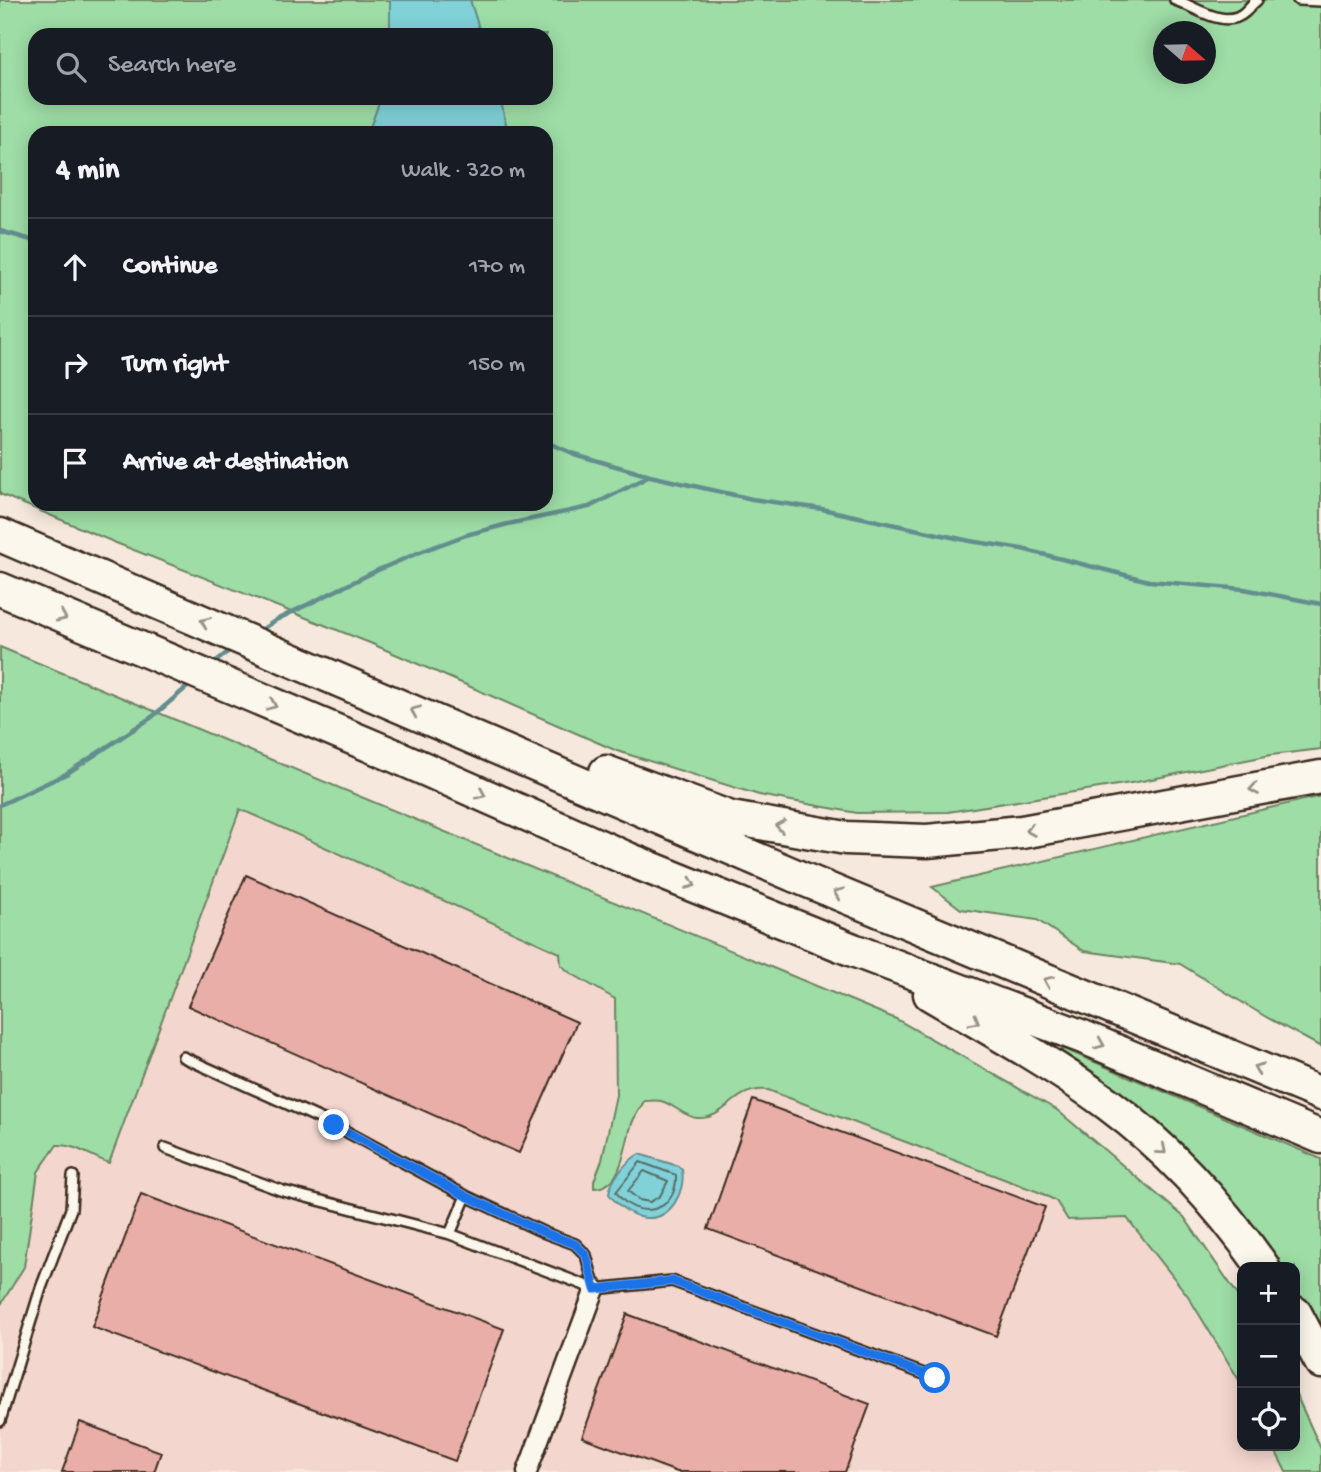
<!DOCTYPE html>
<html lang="en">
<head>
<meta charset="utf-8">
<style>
  :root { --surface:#171b24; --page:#20242c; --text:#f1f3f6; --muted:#9ea1a6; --line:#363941 }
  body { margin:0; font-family:"Gochi Hand",sans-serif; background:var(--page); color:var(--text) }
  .controls { position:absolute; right:21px; bottom:21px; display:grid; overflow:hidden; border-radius:14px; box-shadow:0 4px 18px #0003 }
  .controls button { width:63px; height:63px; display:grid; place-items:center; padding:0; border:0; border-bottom:2px solid var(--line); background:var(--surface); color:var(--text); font:35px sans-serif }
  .compass { position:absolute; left:1153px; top:21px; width:63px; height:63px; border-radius:50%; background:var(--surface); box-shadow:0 4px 18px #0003; rotate:110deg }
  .stop { position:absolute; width:21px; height:21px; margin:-16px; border:5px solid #1a73e8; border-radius:50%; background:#fff }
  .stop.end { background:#1a73e8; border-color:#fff; box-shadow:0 2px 7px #0008 }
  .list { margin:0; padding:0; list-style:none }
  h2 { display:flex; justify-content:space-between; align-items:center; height:91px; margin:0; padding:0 28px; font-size:30px }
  h2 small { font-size:23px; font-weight:400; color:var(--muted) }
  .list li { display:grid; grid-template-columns:46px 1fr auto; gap:21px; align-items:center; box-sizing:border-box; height:98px; padding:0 28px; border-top:2px solid var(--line) }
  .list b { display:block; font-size:26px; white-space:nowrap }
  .list em { font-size:23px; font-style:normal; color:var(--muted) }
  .icon { flex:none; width:38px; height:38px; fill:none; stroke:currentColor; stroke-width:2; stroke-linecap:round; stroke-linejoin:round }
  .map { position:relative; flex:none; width:1321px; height:1472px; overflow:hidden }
  .search { position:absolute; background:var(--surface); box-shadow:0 4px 18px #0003; left:28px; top:28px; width:525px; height:77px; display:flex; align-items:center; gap:18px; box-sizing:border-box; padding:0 24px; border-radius:21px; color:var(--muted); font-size:26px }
  .panel { position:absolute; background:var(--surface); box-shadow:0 4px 18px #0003; left:28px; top:126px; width:525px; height:385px; border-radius:21px }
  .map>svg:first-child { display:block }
  .built { fill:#f3d7ce }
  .green { fill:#9edda6; stroke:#6c8462; stroke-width:2; fill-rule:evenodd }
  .water { fill:#80d1d8; stroke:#648e8e; stroke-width:2 }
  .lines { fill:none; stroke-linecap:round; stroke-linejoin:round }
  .shore { stroke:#576d68; stroke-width:2 }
  .stream { stroke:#648e8e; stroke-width:4.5 }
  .building { fill:#e9aea8; stroke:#3b2a1e; stroke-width:2 }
  .lane-casing { stroke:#3b2a1e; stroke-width:14 }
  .street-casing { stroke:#3b2a1e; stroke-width:23 }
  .highway-casing { stroke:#3b2a1e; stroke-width:37 }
  .lane { stroke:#fbf7ec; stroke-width:9 }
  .street { stroke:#fbf7ec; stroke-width:18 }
  .highway { stroke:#fbf7ec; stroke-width:32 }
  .oneway { stroke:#9b9085 }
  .route { stroke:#1a73e8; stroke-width:9 }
</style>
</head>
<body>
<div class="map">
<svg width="1321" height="1472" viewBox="0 0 1321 1472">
  <rect width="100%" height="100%" fill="#f7e8de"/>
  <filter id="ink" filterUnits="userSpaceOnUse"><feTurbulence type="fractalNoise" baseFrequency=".0143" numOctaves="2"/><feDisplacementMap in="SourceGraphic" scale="14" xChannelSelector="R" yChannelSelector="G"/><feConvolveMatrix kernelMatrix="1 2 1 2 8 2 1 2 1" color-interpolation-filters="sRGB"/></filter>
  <g filter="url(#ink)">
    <path class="built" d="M106 737 1127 1218 1188 1296 1242 1385V1446H1273L1286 1472H0V778L21 775Z"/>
    <path class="green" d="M0 0H390V35H35V98H381L368 133H35V504H546V133H508L500 98H546V35H481L470 0H1321V749L1271 755 1137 782 948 812 857 813 759 795 617 751 370 643 116 543 0 494ZM1164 32H1206V74H1164Z
      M0 647 896 1019 1057 1110 1184 1217 1242 1301V1385L1188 1296 1127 1218 1068 1220 1056 1201 1041 1193 768 1090C733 1086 727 1120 697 1118 685 1117 673 1104 661 1101 657 1100 649 1101 644 1101 641 1107 636 1114 633 1121 624 1141 625 1188 594 1188V1181L602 1160 616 1095 615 999 569 972 561 965 560 953 240 809 109 1163C92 1157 75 1144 57 1145L38 1172 24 1267 0 1306Z
      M1321 796V1047L1266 1017 1180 964 1084 951 1037 920 961 909 932 887Z
      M1062 1048 1321 1159V1334L1295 1294V1267H1278L1061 1054Z
      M1295 1392 1321 1449V1472H1286L1273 1446H1295Z"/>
    <path class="water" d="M390 0H470L481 35H390Z
      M381 98H500L508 133H368Z
      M639 1154 678 1166 682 1170C686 1191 671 1220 646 1218 632 1217 617 1205 609 1194 610 1180 627 1161 639 1154Z"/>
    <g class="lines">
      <path class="shore" d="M640 1162 676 1175C678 1213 636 1222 616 1192Z
        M644 1171 668 1181 660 1196 650 1202 639 1200 628 1191Z"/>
      <path class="stream" d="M0 231 35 241
        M546 442 574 454 650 476 752 499 822 509 970 541 1022 549 1149 581 1244 589 1321 604
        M258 632 276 620 378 570 420 552 466 535 508 524 589 507 650 476
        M210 666 233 648
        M0 805 66 774 152 717 193 682"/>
    </g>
    <path class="building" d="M246 875 577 1022 519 1153 188 1006Z
      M753 1100 1045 1207 996 1336 708 1229Z
      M141 1194 504 1329 455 1461 92 1327Z
      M627 1314 870 1404 845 1472H677L582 1437Z
      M80 1422 161 1452 154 1472H62Z"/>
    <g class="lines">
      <g class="lane-casing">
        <path id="lane" d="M1175 0C1196 7 1225 30 1245 12 1249 8 1252 4 1257 0
          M1298 0 1321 1
          M183 1057 334 1125 466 1196 545 1233 575 1244 586 1255 595 1289
          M165 1148 283 1191 450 1234
          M466 1196 450 1234 595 1289 672 1281 935 1378
          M0 1421 41 1288 71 1209 73 1176"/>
      </g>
      <g class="street-casing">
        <path id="street" d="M527 1472 595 1289"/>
      </g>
      <g class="highway-casing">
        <path id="highway" d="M0 535 796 876 1321 1094
          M0 589 393 755 628 859 853 950 1083 1037 1321 1137
          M606 772 731 818 846 838 927 841 1022 832 1321 777
          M930 994C990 1029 1052 1063 1108 1104 1169 1149 1220 1206 1263 1267
          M1295 1313 1321 1362"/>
      </g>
      <use href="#lane" class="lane"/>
      <use href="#street" class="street"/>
      <use href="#highway" class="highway"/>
    </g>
    <defs><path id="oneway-chevron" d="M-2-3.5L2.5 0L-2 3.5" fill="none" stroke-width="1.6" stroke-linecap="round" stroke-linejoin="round" transform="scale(1.75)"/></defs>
    <g class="oneway">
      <use href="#oneway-chevron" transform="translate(62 617) rotate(24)"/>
      <use href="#oneway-chevron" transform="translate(205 622) rotate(-157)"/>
      <use href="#oneway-chevron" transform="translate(272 705) rotate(23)"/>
      <use href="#oneway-chevron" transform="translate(415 711) rotate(-157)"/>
      <use href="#oneway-chevron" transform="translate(1254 789) rotate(170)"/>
      <use href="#oneway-chevron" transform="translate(481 794) rotate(24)"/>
      <use href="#oneway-chevron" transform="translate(780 826) rotate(-170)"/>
      <use href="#oneway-chevron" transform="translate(1030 830) rotate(171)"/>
      <use href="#oneway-chevron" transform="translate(691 884) rotate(22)"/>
      <use href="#oneway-chevron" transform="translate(838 893) rotate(-157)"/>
      <use href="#oneway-chevron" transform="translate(1048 981) rotate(-157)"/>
      <use href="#oneway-chevron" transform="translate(975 1021) rotate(30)"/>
      <use href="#oneway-chevron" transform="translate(1100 1044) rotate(23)"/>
      <use href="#oneway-chevron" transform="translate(1258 1068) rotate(-157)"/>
      <use href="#oneway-chevron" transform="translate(1162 1150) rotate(40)"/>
    </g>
  </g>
  <g class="lines" filter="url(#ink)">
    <path class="route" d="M334 1125 466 1196 545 1233 575 1244 586 1255 595 1289 672 1281 935 1378"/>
  </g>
</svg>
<div class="controls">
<button>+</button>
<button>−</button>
<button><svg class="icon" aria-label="locate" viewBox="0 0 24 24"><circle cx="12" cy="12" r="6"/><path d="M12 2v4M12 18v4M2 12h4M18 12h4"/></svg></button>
</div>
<svg class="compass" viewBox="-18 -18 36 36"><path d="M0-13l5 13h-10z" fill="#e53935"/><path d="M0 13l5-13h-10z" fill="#9ea1a6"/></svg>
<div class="stop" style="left:935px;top:1378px"></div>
<div class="stop end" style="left:334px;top:1125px"></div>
<div class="search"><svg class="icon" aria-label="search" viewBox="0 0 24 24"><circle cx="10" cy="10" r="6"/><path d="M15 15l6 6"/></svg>Search here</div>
<section class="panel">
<h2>4 min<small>Walk · 320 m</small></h2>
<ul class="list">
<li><svg class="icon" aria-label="ahead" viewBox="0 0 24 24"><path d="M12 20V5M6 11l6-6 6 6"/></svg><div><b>Continue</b></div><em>170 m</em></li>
<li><svg class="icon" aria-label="right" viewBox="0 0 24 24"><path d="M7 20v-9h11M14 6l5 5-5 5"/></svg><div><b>Turn right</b></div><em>150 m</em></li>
<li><svg class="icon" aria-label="arrive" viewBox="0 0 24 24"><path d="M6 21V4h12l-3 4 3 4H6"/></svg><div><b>Arrive at destination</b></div></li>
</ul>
</section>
</div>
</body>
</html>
